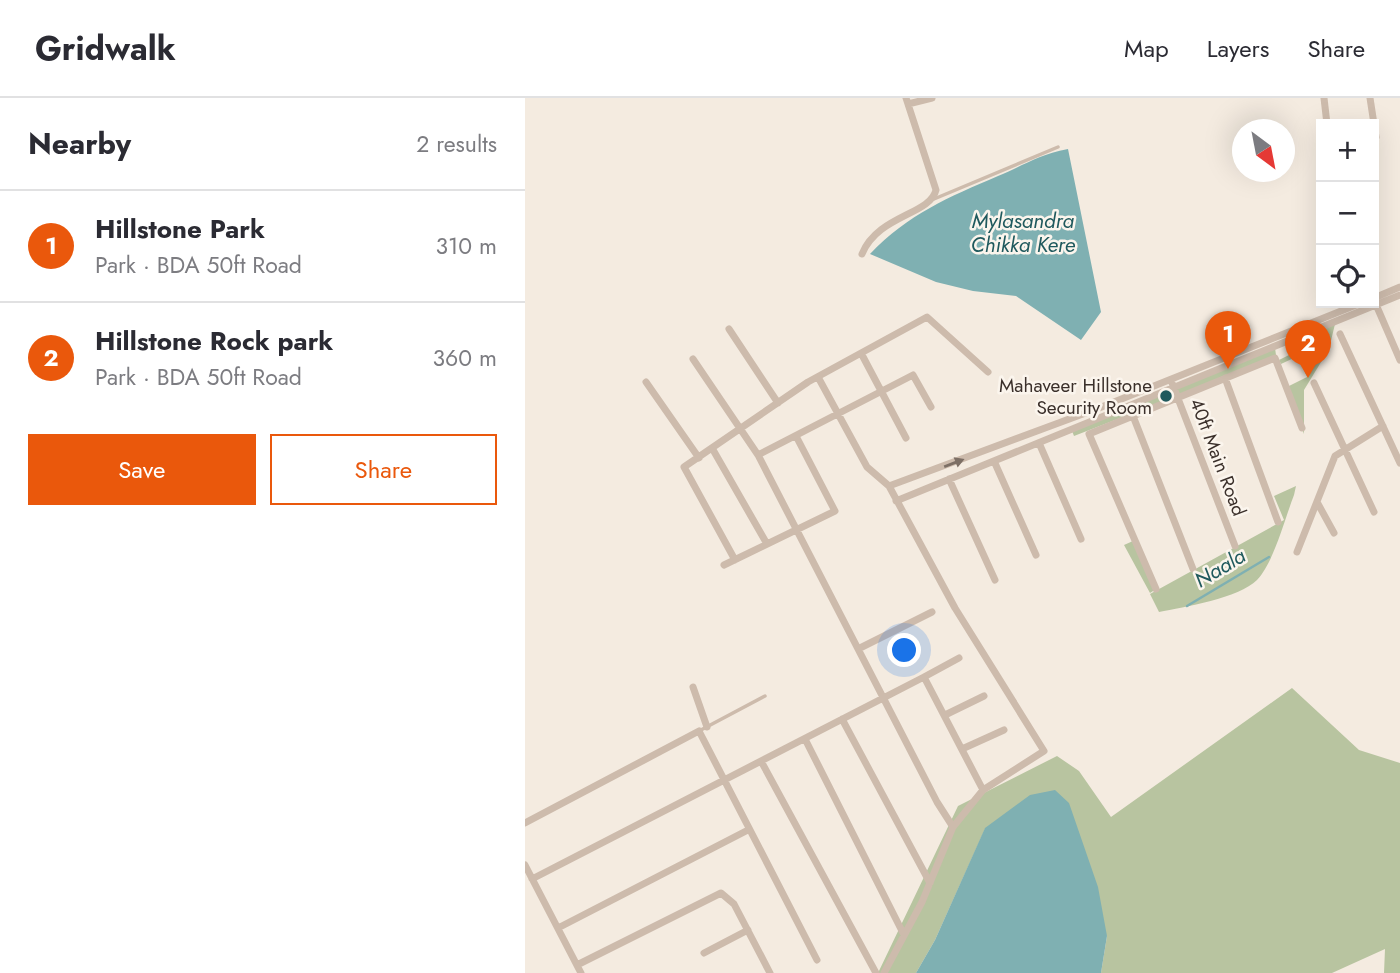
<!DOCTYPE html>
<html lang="en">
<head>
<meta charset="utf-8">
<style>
  :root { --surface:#fff; --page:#f7f7f7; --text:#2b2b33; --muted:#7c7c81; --line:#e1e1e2; --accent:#ea580c }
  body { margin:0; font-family:Jost,sans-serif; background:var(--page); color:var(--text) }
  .controls { position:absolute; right:21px; top:21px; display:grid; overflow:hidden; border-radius:0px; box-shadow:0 7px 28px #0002 }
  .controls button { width:63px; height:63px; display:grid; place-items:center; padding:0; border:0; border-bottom:2px solid var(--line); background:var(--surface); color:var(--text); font:35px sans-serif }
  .compass { position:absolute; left:707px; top:21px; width:63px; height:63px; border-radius:50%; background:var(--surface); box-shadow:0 7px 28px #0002; rotate:148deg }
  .you { position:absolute; left:380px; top:553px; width:24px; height:24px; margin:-18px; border:5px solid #fff; border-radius:50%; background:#1a73e8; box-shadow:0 0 0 10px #1a73e833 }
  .badge { display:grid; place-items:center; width:46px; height:46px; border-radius:50%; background:var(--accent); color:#fff; font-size:23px; font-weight:700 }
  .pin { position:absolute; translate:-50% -58px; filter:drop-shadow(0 2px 4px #0008) }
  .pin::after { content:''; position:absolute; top:37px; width:24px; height:21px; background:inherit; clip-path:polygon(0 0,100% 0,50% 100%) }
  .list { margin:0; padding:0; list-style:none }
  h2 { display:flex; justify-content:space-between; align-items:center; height:91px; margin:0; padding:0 28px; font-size:30px }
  h2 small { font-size:23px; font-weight:400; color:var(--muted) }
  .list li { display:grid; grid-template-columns:46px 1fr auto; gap:21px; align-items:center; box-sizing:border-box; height:112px; padding:0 28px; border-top:2px solid var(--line) }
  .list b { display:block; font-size:26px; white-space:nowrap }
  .list p { margin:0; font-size:23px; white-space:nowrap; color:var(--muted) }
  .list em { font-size:23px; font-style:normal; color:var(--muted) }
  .actions { display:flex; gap:14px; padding:21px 28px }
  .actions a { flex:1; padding:16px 0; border:2px solid var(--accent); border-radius:0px; text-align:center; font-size:24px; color:var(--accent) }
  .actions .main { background:var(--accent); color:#fff }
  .icon { flex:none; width:38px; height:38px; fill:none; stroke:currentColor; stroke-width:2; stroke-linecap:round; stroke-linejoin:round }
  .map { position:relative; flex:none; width:875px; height:875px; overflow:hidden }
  header { display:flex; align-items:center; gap:42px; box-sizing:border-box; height:98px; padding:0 35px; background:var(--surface); border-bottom:2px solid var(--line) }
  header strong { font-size:33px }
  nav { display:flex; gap:38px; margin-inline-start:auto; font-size:24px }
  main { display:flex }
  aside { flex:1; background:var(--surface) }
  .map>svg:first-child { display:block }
  .green { fill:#b8c4a0 }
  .water { fill:#7fb0b2 }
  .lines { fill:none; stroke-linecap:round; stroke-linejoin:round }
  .stream { stroke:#7fb0b2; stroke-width:2.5 }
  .lane { stroke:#cdbbac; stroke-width:3.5 }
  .street { stroke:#cdbbac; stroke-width:7 }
  .oneway { fill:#7d6f65 }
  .poi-dot { fill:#1f595d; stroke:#fbf5ed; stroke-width:2.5 }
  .labels { text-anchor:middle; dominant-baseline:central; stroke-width:5; stroke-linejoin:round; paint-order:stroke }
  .poi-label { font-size:19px; fill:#3b302b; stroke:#fbf5ed; text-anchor:end }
  .street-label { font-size:19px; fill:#3b302b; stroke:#fbf5ed }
  .water-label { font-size:21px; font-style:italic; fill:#1f595d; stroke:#fbf5ed }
</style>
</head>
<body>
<header>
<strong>Gridwalk</strong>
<nav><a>Map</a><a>Layers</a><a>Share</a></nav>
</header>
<main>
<aside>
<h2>Nearby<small>2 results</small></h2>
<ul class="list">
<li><span class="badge">1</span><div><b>Hillstone Park</b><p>Park · BDA 50ft Road</p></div><em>310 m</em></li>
<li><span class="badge">2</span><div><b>Hillstone Rock park</b><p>Park · BDA 50ft Road</p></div><em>360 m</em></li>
</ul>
<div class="actions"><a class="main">Save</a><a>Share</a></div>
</aside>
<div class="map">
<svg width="875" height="875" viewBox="0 0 875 875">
  <rect width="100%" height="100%" fill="#f4ebe0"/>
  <path class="green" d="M810 226 804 251 779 292V336L762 289 782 279 773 258 756 266 754 262 766 256 762 246Z
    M750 250 751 257 652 299 648 288Z
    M636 297 639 303 549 338 547 333Z
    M771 388 769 397C760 420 749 464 732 482 714 500 659 509 634 514L625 496 759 422 749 398Z
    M608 443 631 491 625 495 599 447Z
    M767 590 834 652 875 665V875H859L860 851 807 875H576L582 838 460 731 410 842 391 875H353L433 708 532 658 554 673 586 719Z"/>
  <path class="water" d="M543 51 576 214 556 242 491 198 448 193 411 184 345 156C383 116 424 99 473 78 500 67 512 57 543 51Z
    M530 692 544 705 573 789 582 838 576 875H391L410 842 460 730 505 697Z"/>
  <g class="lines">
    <path class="stream" d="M662 508 744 459"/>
    <path class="lane" d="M409 101 533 49
      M174 633 240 598"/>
    <path class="street" d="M799 0 802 26
      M845 0 851 39
      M383 6 407 0
      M337 156C353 117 405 117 411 92L381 0
      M849 200 875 189
      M849 202 875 262
      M204 231 253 305
      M815 236 875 365
      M336 255 381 340
      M168 261 233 357
      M293 279 342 369 364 388 430 510 519 653 458 692 428 729 397 804 359 875
      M700 280 753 424
      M121 284 174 360
      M647 285 710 448
      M789 285 849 414
      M406 309 388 277 233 357 412 704 428 729
      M608 318 668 471
      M514 345 556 441
      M187 350 242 446
      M469 363 511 457
      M424 381 470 482
      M364 388 574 310 836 205
      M371 403 875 197
      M792 404 809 435
      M772 454 810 358 858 328
      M210 462 159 369 283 284 402 219 463 274
      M199 467 310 413 271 338
      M631 491 564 336 750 260 777 330
      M335 550 407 514
      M399 579 434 560
      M168 589 182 629
      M420 617 459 598
      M317 621 405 785
      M280 641 378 835
      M437 651 479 632
      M236 663 351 875
      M0 725 174 633 292 862
      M0 767 56 875
      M7 781 399 579 458 692
      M33 830 223 732
      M179 855 223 832
      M52 867 196 795 209 806 245 875"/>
  </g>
  <defs><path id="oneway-solid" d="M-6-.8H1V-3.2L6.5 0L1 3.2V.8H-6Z" transform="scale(1.75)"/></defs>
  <use class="oneway" href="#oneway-solid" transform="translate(429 365) rotate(-21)"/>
  <circle class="poi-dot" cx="641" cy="298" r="7"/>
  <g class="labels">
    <g class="poi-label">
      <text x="627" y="287">Mahaveer Hillstone<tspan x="627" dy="22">Security Room</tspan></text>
    </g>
    <g class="street-label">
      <text transform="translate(693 359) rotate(69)">40ft Main Road</text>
    </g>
    <g class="water-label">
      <text x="498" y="123">Mylasandra<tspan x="498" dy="24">Chikka Kere</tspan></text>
      <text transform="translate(695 470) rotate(-31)">Naala</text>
    </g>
  </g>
</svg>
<div class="controls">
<button>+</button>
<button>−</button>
<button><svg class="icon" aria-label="locate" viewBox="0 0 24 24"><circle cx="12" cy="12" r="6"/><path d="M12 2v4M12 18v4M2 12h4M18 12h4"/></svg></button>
</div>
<svg class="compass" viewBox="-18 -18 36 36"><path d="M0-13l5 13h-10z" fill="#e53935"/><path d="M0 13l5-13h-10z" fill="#7c7c81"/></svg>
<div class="you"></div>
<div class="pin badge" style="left:703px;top:271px">1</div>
<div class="pin badge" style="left:783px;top:280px">2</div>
</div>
</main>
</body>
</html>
